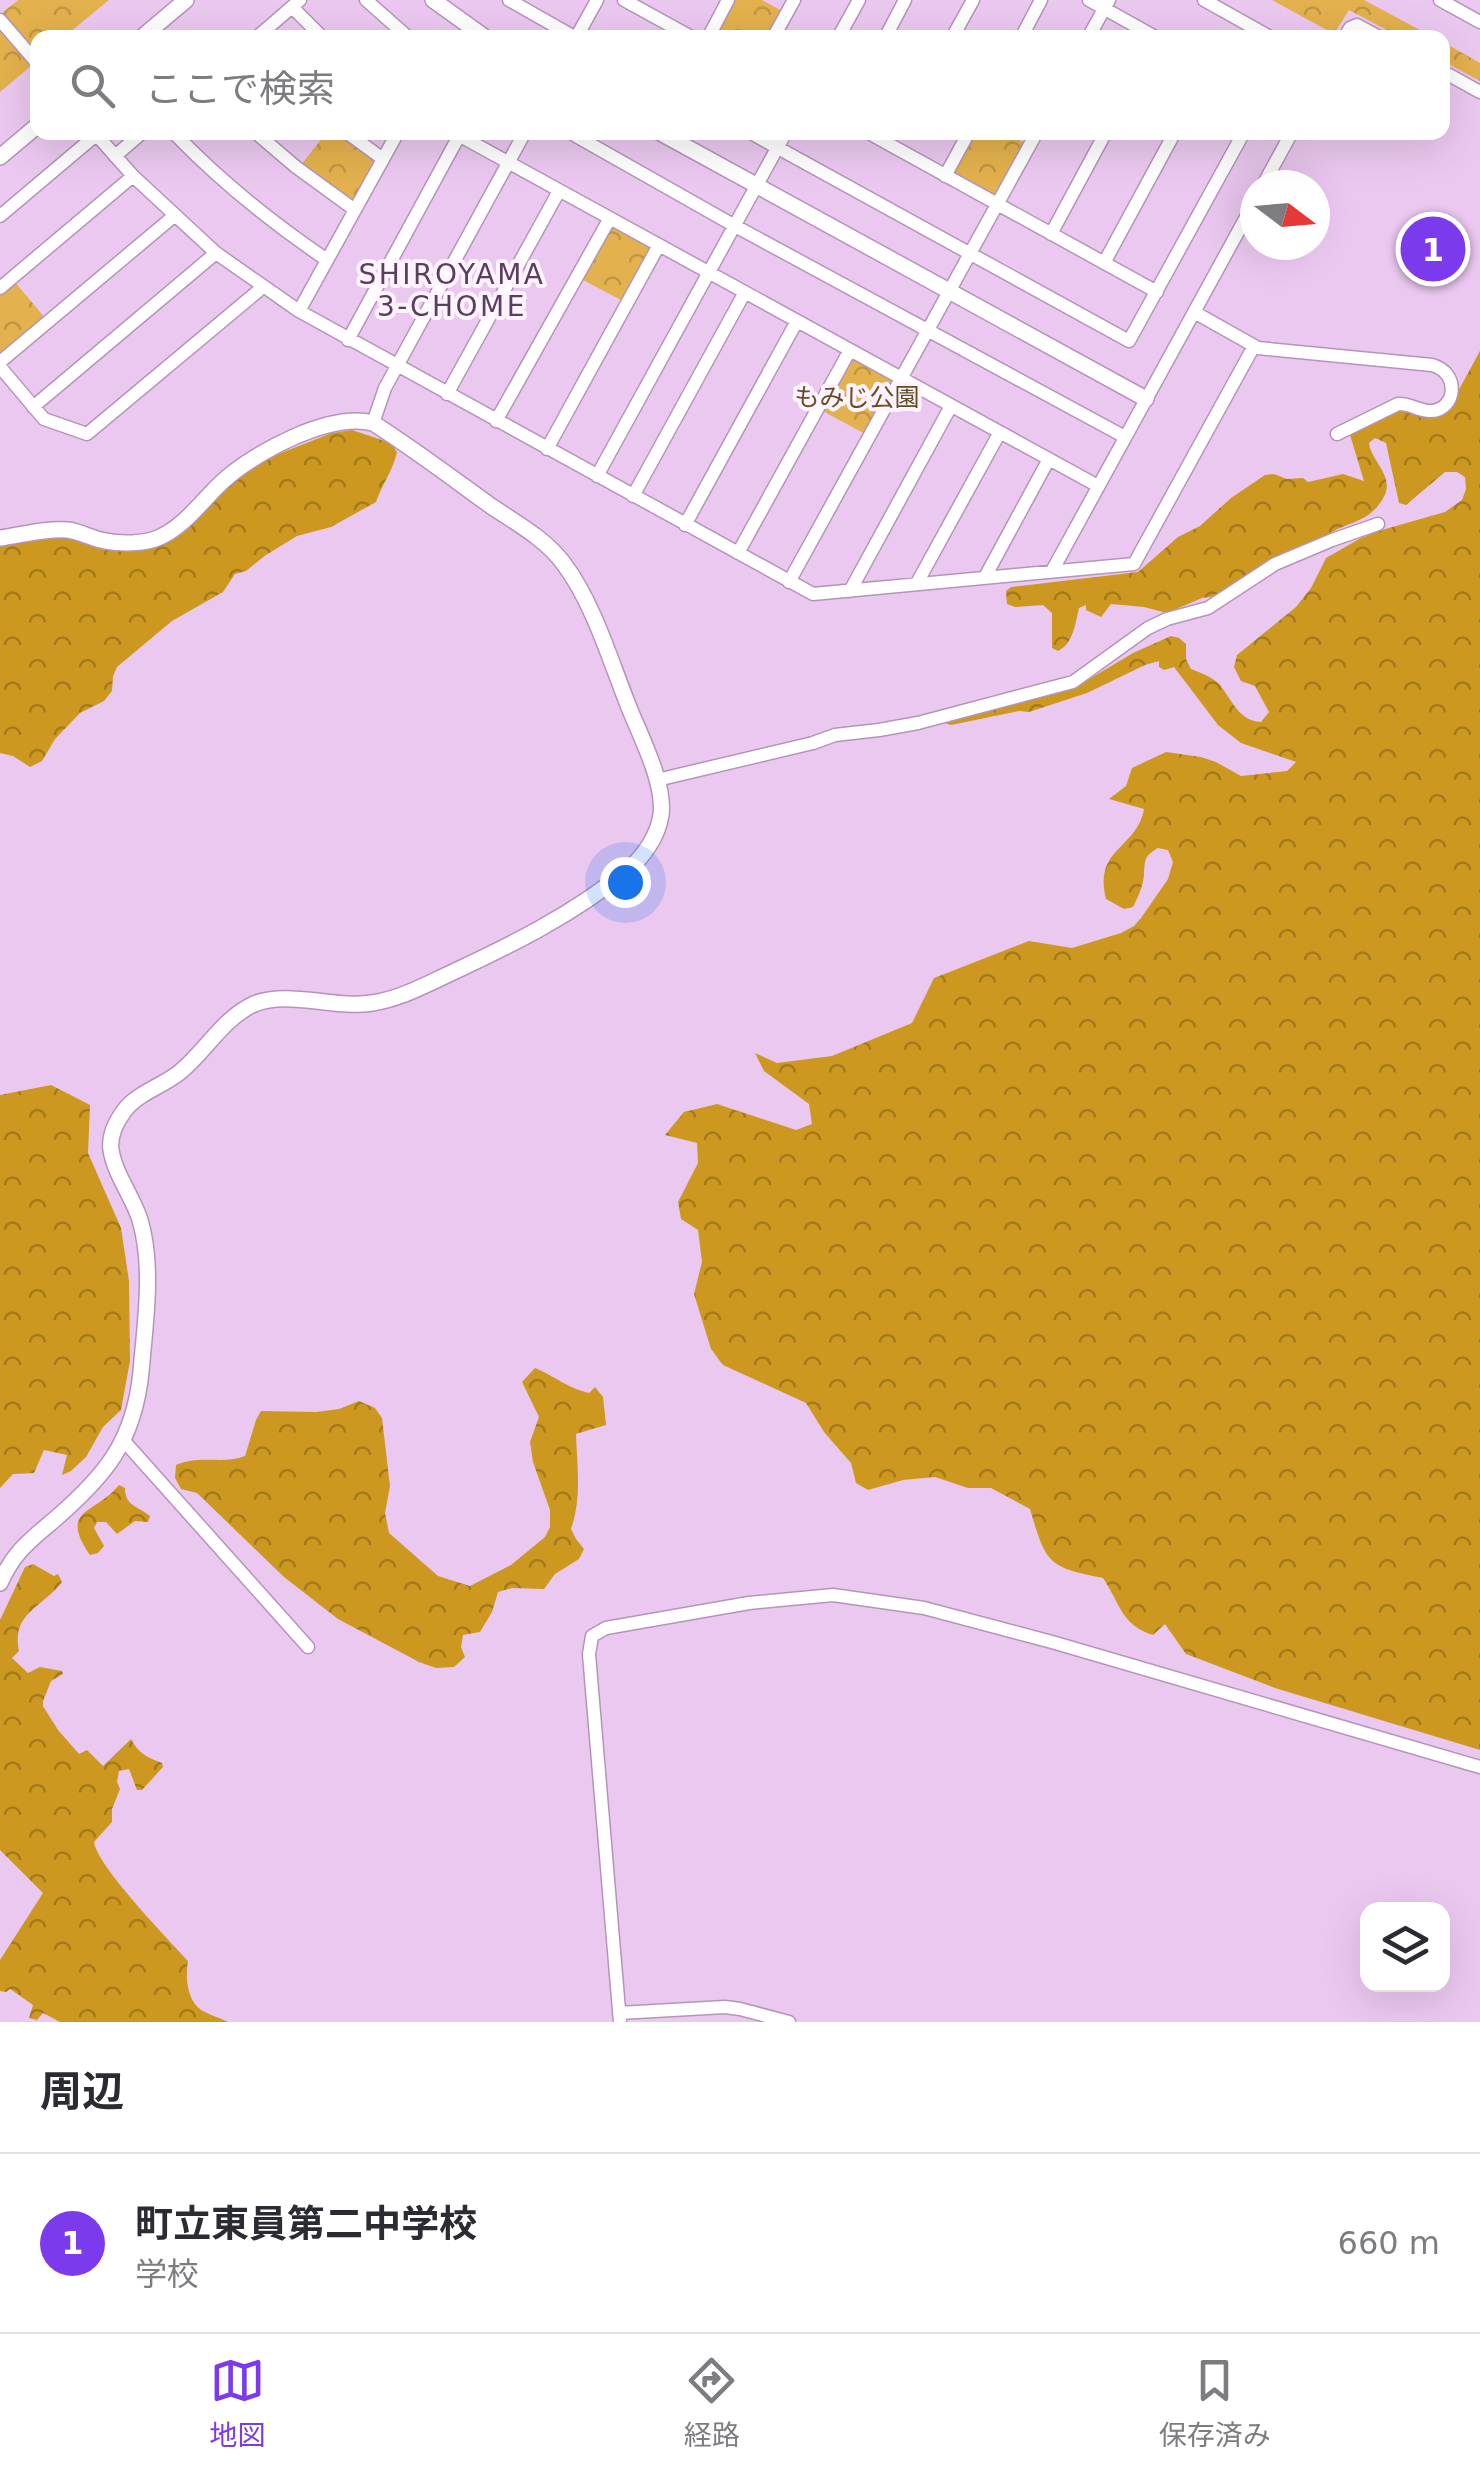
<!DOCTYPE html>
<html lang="ja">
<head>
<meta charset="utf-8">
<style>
  :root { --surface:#fff; --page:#f7f7f7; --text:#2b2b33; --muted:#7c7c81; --line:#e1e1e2; --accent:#7c3aed }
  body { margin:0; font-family:"DejaVu Sans","Noto Sans JP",sans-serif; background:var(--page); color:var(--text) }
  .controls { position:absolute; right:30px; bottom:30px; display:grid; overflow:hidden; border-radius:20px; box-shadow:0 10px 40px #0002 }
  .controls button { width:90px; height:90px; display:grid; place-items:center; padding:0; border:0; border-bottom:2px solid var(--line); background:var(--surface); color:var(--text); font:50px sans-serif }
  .compass { position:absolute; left:1240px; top:170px; width:90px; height:90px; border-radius:50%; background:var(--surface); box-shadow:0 10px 40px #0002; rotate:106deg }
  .you { position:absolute; left:625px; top:882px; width:35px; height:35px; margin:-25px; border:8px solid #fff; border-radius:50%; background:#1a73e8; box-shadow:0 0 0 15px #1a73e833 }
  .badge { display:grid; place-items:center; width:65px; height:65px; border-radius:50%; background:var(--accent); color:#fff; font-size:32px; font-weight:700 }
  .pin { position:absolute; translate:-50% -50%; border:5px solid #fff; box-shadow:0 2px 10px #0006 }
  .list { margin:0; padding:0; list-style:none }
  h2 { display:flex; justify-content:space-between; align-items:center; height:130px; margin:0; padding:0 40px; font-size:42px }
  h2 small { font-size:32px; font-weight:400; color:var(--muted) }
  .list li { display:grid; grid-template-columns:65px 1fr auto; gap:30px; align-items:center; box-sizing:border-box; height:180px; padding:0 40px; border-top:2px solid var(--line) }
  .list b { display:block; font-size:38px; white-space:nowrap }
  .list p { margin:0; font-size:32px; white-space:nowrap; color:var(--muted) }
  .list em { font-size:32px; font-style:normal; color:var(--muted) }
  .icon { flex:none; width:55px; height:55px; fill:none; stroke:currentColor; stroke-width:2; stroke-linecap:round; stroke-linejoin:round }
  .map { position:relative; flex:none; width:1480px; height:2022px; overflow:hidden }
  .search { position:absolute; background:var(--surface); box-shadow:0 10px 40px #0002; left:30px; right:30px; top:30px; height:110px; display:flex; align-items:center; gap:25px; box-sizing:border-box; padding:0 35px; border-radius:20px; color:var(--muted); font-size:38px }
  .sheet { height:310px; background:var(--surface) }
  nav { display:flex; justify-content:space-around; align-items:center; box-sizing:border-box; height:140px; border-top:2px solid var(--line); background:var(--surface); font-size:28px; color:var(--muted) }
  nav a { display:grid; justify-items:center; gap:5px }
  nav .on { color:var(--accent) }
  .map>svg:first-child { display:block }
  .forest { fill:url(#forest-crowns) }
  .park { fill:url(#park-crowns) }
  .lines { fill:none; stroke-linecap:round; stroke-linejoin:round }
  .minor-casing { stroke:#b594ba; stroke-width:15 }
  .tertiary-casing { stroke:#b594ba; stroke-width:18 }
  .minor { stroke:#fff; stroke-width:12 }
  .tertiary { stroke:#fff; stroke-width:15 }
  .labels { text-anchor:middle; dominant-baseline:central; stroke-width:8; stroke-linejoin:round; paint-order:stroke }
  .park-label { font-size:25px; fill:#654e23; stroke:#fef3ff }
  .neighbourhood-label { font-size:28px; letter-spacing:2.5px; fill:#5a3d5f; stroke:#fef3ff }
</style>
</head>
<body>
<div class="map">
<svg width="1480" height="2022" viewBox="0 0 1480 2022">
  <defs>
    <pattern id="forest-crowns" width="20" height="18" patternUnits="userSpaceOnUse" patternTransform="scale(2.5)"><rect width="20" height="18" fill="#cd9820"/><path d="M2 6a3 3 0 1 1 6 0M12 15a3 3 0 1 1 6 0" fill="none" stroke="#a57a1b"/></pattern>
    <pattern id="park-crowns" width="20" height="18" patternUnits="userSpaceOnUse" patternTransform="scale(2.5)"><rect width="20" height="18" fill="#e3b14d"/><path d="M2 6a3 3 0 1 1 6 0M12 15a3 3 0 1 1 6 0" fill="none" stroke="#c29742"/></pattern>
  </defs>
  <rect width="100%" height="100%" fill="#ebc8f0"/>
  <path class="forest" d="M1480 351V1750L1275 1688 1186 1654 1165 1624 1153 1635C1121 1625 1120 1603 1103 1578 1047 1567 1046 1563 1030 1509L991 1488H968L935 1477 903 1480 868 1490 856 1483 851 1463 824 1432 806 1403 723 1365 711 1349 694 1294 702 1262 698 1230 681 1219 678 1202 698 1163 697 1143 665 1135 684 1112 717 1104 796 1130 812 1124 809 1104 764 1071 755 1053 777 1063 832 1056 912 1023 934 978 1029 941 1072 948 1121 933 1134 926 1141 918 1168 879 1173 862 1168 850 1158 848C1144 856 1145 860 1144 875 1143 886 1138 897 1133 907L1124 909 1106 899C1093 848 1137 849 1144 809L1109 799 1126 786 1132 768 1166 752 1201 757 1216 762 1241 776 1287 771 1296 762 1241 743 1218 725 1174 667 1164 670 1159 667V661L1145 665 1087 693 1029 712 1019 711 951 725 941 722 1076 687 1133 653 1171 636 1179 638 1186 644V659L1191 669C1201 673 1213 677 1220 685 1232 700 1239 721 1261 722L1269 712 1255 686 1241 681 1234 667 1237 655 1296 607 1311 588 1326 558 1361 538 1382 530 1445 512 1462 500 1466 489 1465 477 1457 472H1445L1406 505 1399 503 1386 443 1375 438 1369 443C1371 460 1391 473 1386 492 1384 498 1378 507 1373 511 1362 522 1345 524 1332 532 1295 555 1256 576 1217 596L1202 598 1167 613 1144 607 1111 604 1101 617 1086 610V605L1079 608C1075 625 1073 644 1058 651L1052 648V613L1043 605 1015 607 1007 604 1006 591 1011 587 1138 572 1178 537 1200 526 1231 498 1265 475 1274 474 1287 479 1303 478 1308 482 1343 474 1364 481 1350 435 1398 407 1451 404Z
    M352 430 391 443 397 452C393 471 382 484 376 502L331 527 297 536 266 555 246 571 235 574 223 592 172 621 117 667 113 676 112 691 104 701 80 713 55 739 42 761 30 767 13 756 0 753V545L53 537 167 541 185 529 239 476 268 458 332 433Z
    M51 1085 90 1105 88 1153 121 1228 129 1281 130 1361 121 1410 103 1427 86 1457 71 1471 62 1475 67 1455 44 1450 34 1473 13 1474 0 1488V1095Z
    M535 1368C555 1376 565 1387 589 1393L595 1387 603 1397 606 1425 576 1434C577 1467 582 1497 571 1529L576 1539 584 1549 579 1559 555 1574 544 1589 512 1588 498 1592 492 1612 480 1632 463 1635 461 1647 465 1657 454 1667 436 1668 419 1662 338 1619 284 1577 197 1493 181 1489 175 1478 176 1465C200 1454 222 1465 245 1456L256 1420 261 1411 316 1412 339 1409 359 1401 375 1408 382 1418 390 1486 385 1513 389 1533 438 1576 470 1586 511 1565 545 1537 550 1527V1510L533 1462 530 1442 539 1417 522 1382Z
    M119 1485 125 1488C125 1506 138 1506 150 1516L148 1522 135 1521 117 1534 106 1522H97L94 1528 104 1546 98 1553 90 1555C58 1508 95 1515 119 1485Z
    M33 1564 54 1576 58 1574 62 1582C42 1608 11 1613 19 1651L12 1658 28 1673 40 1667 62 1671 63 1674 51 1681 43 1701V1706L58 1730 79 1754 87 1750 103 1766 131 1739C138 1753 148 1758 162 1763L163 1767 142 1790H137L129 1769 119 1771 117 1782 120 1789 112 1809V1822L94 1842C97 1866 168 1939 188 1961 185 1978 187 2004 205 2012 213 2016 220 2018 228 2022H60L43 2013 37 2020 29 2018 33 2005 10 1989 6 1992 0 1991V1960L43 1893 0 1850V1620L25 1567Z"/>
  <path class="park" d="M18 0H109L64 37 38 38 37 57 1 14Z
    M734 0H762L782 11 768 37 713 38Z
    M1272 0H1364L1433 37H1400L1349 10 1334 34Z
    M0 29 31 66 0 92Z
    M1443 42 1480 63V81L1443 61Z
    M326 133H339L377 160 354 202 301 165Z
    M974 133H1005L1025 143 995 195 954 175 953 171Z
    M611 225 652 247 623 301 581 279Z
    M15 282 45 318 0 356V294Z
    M851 358 892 379 893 382 865 434 821 410Z"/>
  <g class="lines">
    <g class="minor-casing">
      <path id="minor" d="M366 0 409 38
        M509 0 576 38 597 0
        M624 0 693 38
        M1089 0 1157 38
        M1204 0 1272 38
        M1440 0 1480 22
        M292 7 323 38
        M0 20 38 64
        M256 38 300 0
        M708 38 728 0
        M773 38 794 0
        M838 38 859 0
        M885 38 905 0
        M952 38 973 0
        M1021 38 1041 0
        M1088 38 1109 0
        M1344 38 1350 28 1357 25 1381 38
        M1442 71 1480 92
        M94 132 133 176 216 253 299 311 813 594 1134 564 1254 346
        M173 132C220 181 271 222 327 260
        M255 132 296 167 355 210
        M346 132 383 159
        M453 132 1098 486
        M569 132 735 226 1125 437
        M749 132 1129 341 1244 132
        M867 132 1157 292
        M115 156 143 132
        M945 176 969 132
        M1263 185 1292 132
        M0 216 96 135
        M1051 234 1106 132
        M1104 263 1175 132
        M0 288 133 176
        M299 311 398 132
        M1194 312 1258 348 1432 365C1461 373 1456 410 1431 411 1420 412 1410 403 1398 404L1337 434
        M348 340 459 136
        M0 362 174 216
        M0 367 44 419 87 434 263 287
        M447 394 559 191
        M33 407 216 253
        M496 421 610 218
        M373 423 385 388 525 132
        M547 449 659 245
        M597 476 786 132
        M633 496 745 292
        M685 525 797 321
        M738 553 850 350
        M1052 571 1255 201
        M985 577 1049 459
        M789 582 1037 132
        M917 583 1000 432
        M850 591 951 406
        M657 780 813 743 835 735 879 730 918 723 1073 682 1148 628 1167 619 1208 608 1275 564 1332 540 1378 524
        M124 1441 308 1647
        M619 2013 725 2007 740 2009 789 2022
        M620 2022 589 1654 592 1636 606 1628 749 1603 833 1595 924 1608 1052 1642 1480 1767"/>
    </g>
    <g class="tertiary-casing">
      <path id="tertiary" d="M433 0 486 38
        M141 38 186 0
        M659 132 1146 399
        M0 157 38 125
        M0 538C22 535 46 528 68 530 81 532 93 539 105 541 121 544 143 544 158 538 184 527 201 502 221 483 253 453 329 412 373 423 414 449 452 478 491 506 516 523 546 539 564 564 594 604 611 663 630 710 642 739 665 784 661 815 658 836 643 858 626 871 574 914 511 945 451 973 425 985 400 999 372 1003 336 1009 287 990 254 1004 222 1019 206 1051 180 1072 163 1086 137 1093 124 1111 116 1122 109 1136 111 1150 115 1175 133 1197 140 1220 154 1267 145 1323 141 1372 134 1442 105 1476 54 1520 29 1541 14 1552 0 1583"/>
    </g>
    <use href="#minor" class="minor"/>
    <use href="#tertiary" class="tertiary"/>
  </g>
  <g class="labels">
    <g class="park-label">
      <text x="857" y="397">もみじ公園</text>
    </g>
    <g class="neighbourhood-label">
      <text x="452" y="274">SHIROYAMA<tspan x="452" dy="32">3-CHOME</tspan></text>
    </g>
  </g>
</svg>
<div class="controls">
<button><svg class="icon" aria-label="layers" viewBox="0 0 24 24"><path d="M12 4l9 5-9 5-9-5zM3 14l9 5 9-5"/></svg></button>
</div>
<svg class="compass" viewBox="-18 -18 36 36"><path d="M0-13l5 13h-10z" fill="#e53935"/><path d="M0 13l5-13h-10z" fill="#7c7c81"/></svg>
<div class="you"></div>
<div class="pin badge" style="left:1433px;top:249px">1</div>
<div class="search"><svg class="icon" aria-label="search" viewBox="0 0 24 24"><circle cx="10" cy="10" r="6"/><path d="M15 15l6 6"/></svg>ここで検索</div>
</div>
<section class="sheet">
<h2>周辺<small></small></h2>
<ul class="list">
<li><span class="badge">1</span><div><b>町立東員第二中学校</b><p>学校</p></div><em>660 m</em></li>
</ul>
</section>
<nav>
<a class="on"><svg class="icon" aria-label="map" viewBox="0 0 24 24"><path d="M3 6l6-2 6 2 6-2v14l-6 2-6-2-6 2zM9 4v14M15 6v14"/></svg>地図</a>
<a><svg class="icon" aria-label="directions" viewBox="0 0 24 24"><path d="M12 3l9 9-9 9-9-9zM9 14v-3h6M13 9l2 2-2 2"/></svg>経路</a>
<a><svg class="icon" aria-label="saved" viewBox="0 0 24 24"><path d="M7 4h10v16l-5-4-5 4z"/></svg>保存済み</a>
</nav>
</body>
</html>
